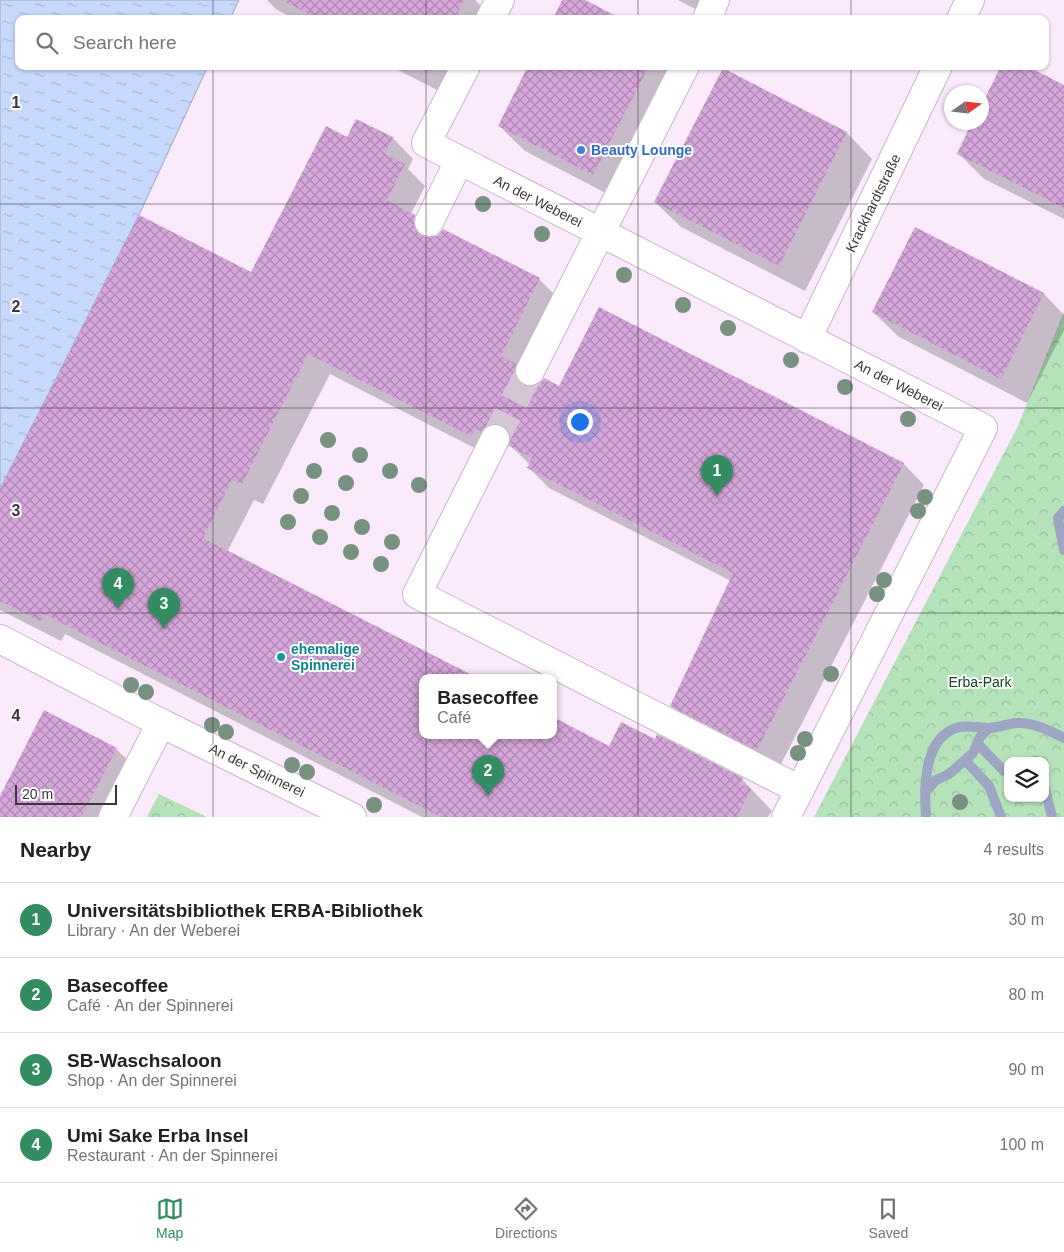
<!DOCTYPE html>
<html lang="en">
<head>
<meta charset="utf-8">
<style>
  :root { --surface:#fff; --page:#f6f6f6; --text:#202124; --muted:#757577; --line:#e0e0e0; --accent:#348d62 }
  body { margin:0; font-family:Arial,sans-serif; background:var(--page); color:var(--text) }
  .controls { position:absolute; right:15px; bottom:15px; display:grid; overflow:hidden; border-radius:10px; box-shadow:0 1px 4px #0004 }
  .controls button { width:45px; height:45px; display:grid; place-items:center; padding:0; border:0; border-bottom:1px solid var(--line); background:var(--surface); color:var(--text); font:25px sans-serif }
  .compass { position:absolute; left:944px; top:85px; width:45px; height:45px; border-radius:50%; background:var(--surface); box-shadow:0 1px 4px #0004; rotate:76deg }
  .scale { position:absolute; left:15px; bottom:12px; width:102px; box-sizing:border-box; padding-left:5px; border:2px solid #3d353e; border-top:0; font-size:14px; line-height:18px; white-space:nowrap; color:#3d353e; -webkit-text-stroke:4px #fdfdfd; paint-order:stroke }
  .you { position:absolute; left:579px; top:421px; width:18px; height:18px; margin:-12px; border:4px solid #fff; border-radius:50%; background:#1a73e8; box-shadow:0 0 0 8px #1a73e833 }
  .badge { display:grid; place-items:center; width:32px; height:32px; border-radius:50%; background:var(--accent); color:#fff; font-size:16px; font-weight:700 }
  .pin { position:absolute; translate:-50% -41px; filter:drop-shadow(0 1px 2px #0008) }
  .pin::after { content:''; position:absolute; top:26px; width:18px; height:15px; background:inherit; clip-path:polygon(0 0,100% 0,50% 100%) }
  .popup { position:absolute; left:419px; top:674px; width:138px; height:65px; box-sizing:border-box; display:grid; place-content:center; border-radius:10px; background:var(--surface); filter:drop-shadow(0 1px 4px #0005); font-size:16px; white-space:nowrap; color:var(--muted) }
  .popup b { font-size:19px; color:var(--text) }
  .popup::after { content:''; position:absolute; left:50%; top:100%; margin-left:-10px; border:10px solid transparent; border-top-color:var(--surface) }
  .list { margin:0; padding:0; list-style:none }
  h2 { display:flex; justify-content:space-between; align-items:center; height:65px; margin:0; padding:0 20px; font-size:21px }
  h2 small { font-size:16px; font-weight:400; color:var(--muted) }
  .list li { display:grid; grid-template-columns:32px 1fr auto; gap:15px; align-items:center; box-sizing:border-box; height:75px; padding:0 20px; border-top:1px solid var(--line) }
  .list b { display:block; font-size:19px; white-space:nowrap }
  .list p { margin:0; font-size:16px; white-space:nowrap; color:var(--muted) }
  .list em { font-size:16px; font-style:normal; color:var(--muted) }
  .icon { flex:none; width:28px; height:28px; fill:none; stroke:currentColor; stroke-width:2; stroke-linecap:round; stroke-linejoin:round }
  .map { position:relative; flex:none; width:1064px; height:817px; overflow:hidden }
  .search { position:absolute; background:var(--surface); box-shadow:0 1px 4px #0004; left:15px; right:15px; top:15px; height:55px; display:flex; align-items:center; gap:12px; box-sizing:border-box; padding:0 18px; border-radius:10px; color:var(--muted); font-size:19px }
  .sheet { height:365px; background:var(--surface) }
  nav { display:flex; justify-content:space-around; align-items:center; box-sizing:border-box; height:70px; border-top:1px solid var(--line); background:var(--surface); font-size:14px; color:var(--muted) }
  nav a { display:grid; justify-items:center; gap:2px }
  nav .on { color:var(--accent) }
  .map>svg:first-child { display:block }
  .forest { fill:url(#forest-crowns); fill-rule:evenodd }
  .water { fill:url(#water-ripples); stroke:#9da7c3 }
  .shadow { fill:#0003 }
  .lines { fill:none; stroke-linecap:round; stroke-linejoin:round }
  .stream { stroke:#9da7c3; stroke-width:10 }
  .building { fill:url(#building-cross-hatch) }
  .minor-tunnel { stroke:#d5c6d6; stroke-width:28; stroke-dasharray:28 14; stroke-linecap:butt }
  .minor-casing { stroke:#cbb6cd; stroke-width:30 }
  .minor { stroke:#fff; stroke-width:28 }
  .tree { fill:#799181 }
  .grid { fill:none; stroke:#3d353e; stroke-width:1; stroke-opacity:0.55 }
  .shop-dot { fill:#3f7fe0; stroke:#fdfdfd; stroke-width:2 }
  .culture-dot { fill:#0f9aa8; stroke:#fdfdfd; stroke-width:2 }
  .labels { text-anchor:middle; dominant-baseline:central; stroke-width:4; stroke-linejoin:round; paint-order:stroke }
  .shop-label { font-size:14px; font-weight:bold; fill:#366cbe; stroke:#fdfdfd; text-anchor:start }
  .street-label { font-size:14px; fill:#3d353e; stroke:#fdfdfd }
  .culture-label { font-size:14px; font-weight:bold; fill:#0d838f; stroke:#fdfdfd; text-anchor:start }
  .park-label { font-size:14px; fill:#0e491d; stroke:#fdfdfd }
  .grid-label { font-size:16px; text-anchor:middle; font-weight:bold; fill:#3d353e; stroke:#fdfdfd; stroke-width:4; stroke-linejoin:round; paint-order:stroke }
</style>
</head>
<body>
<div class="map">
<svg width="1064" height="817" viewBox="0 0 1064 817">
  <defs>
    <pattern id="forest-crowns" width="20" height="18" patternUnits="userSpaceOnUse" patternTransform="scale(1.25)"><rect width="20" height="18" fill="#b4e2b9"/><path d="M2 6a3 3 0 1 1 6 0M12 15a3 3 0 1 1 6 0" fill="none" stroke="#9cc2a0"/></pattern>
    <pattern id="water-ripples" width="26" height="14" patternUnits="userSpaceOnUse" patternTransform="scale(1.25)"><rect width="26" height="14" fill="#c6d8fc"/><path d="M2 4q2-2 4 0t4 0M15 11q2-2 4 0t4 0" fill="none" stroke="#abbad9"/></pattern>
    <pattern id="building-cross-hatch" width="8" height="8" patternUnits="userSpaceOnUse" patternTransform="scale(1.25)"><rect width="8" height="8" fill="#d5a6da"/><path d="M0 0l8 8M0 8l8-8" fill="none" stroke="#ae88b2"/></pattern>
  </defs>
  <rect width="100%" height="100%" fill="#fbeafc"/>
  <path class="forest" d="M1064 311V817H814L1018 426ZM1008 761H1045V798H1008Z
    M159 794 207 817H147Z"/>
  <path class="water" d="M0 0H239L230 19H19V66H208L139 215 0 489Z"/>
  <path class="shadow" d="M267 0H475L493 18 295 19 277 10Z
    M678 0H725L715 19Z
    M390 66H469L453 98Z
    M530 66H687L619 200 525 151 499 126Z
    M1002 66 1064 88V219L984 179 958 153 982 122V107Z
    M723 70 847 133 872 159 805 291 681 227 655 202Z
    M357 121 393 138 413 159 408 169 425 186 411 214 436 237 443 230 539 279 560 300 523 373 536 386 560 388 600 309 904 464 924 485 778 770 692 727 672 706 731 581 549 488 528 467 530 465 510 445 503 452 492 457 330 374 263 504 254 500 227 552 473 677H423V735H553V718L609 747 655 740 742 779 772 811 768 817H422L65 634 61 641 0 610V491L252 274 348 139Z
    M915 228 1044 294 1064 315V330L1027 403 899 337 873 312Z
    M116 749 131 763 104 817H0V799Z"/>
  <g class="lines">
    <path class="stream" d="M1064 511 1058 518 1064 550
      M977 743 1004 771H1008
      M965 760 989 786 1001 817
      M1035 761H1036
      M1045 789 1052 817
      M925 792 936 780 949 774 973 753 980 737 989 728
      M926 817C924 787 923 737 959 727 969 725 980 728 990 728 999 727 1008 724 1017 723 1033 722 1050 731 1064 738"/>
  </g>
  <path class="building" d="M282 0H464L455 19H319Z
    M562 0H585L622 19H553Z
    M413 66H431L427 73Z
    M528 66H649L593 175 498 126Z
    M1001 66H1027L1064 85V208L957 154 972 122H982V104Z
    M723 68 847 132 779 266 654 202Z
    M356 119 393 137 385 154 405 164 387 200 415 215 414 224 416 231 422 236 431 238 438 235 443 229 540 278 501 356 516 364 514 372 517 379 523 385 531 387 539 384 544 378 559 386 599 307 904 463 757 750 670 706 733 573 527 468 532 458 509 446 511 439 508 431 502 425 494 423 487 426 481 431 475 428 471 436 308 354 242 484 232 480 203 538 476 677H423V735H553V717L609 746 621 722 655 739 657 734 743 778 740 783 751 789 737 817H441L44 614 40 621 0 601V489L139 215 251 272 326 126 347 137Z
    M915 227 1044 293 1001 379 872 312Z
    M44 710 117 748 81 817H0V796Z"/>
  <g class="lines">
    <path class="minor-tunnel" d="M495 439 530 371"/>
    <g class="minor-casing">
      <path id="minor" d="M490 19 500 0
        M707 19 715 0
        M961 19 970 0
        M466 66 426 143 983 428 786 817
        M429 222 459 161
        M807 339 938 66
        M530 371 685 66
        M495 439 417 594 800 790
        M0 639 161 723 352 817
        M113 817 161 723"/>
    </g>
    <use href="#minor" class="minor"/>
  </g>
  <g class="tree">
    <circle cx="483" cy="204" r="8"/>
    <circle cx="542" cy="234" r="8"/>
    <circle cx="624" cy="275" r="8"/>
    <circle cx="683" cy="305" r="8"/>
    <circle cx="728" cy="328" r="8"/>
    <circle cx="791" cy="360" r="8"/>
    <circle cx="845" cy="387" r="8"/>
    <circle cx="908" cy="419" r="8"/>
    <circle cx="328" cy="440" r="8"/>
    <circle cx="360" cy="455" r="8"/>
    <circle cx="314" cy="471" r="8"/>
    <circle cx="390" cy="471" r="8"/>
    <circle cx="346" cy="483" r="8"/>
    <circle cx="419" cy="485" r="8"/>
    <circle cx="301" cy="496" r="8"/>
    <circle cx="925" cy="497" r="8"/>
    <circle cx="918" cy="511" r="8"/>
    <circle cx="332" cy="513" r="8"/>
    <circle cx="288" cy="522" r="8"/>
    <circle cx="362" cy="527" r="8"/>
    <circle cx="320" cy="537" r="8"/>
    <circle cx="392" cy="542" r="8"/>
    <circle cx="351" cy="552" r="8"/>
    <circle cx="381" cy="564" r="8"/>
    <circle cx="884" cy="580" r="8"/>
    <circle cx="877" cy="594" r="8"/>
    <circle cx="831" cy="674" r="8"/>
    <circle cx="131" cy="685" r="8"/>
    <circle cx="146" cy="692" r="8"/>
    <circle cx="212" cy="725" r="8"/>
    <circle cx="226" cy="732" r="8"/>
    <circle cx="805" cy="739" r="8"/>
    <circle cx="798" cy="753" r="8"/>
    <circle cx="292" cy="765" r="8"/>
    <circle cx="307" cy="772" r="8"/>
    <circle cx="960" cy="802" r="8"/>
    <circle cx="374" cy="805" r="8"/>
  </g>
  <path class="grid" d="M213 0V19M426 0V19M638 0V19M851 0V19M213 66V817M426 66V817M638 66V817M851 66V817M0 204H1064M0 408H1064M0 613H1064"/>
  <circle class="shop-dot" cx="581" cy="150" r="5"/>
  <circle class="culture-dot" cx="281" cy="657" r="5"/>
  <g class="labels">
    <g class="shop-label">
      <text x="591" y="150">Beauty Lounge</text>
    </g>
    <g class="street-label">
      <text transform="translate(538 201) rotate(27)">An der Weberei</text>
      <text transform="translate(873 203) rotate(-64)">Krackhardtstraße</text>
      <text transform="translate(899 385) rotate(27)">An der Weberei</text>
      <text transform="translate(257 770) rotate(26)">An der Spinnerei</text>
    </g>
    <g class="culture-label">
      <text x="291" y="649">ehemalige<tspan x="291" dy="16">Spinnerei</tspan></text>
    </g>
    <g class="park-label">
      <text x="980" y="682">Erba-Park</text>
    </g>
  </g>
  <g class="grid-label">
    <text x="16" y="108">1</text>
    <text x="16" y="312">2</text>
    <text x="16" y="516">3</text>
    <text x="16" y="721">4</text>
  </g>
</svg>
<div class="controls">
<button><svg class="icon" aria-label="layers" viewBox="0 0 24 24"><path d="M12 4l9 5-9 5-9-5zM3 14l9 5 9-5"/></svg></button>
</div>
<svg class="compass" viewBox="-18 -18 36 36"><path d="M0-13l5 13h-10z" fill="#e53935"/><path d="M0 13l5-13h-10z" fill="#757577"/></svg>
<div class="scale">20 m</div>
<div class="you"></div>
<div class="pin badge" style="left:717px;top:496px">1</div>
<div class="pin badge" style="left:488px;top:796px">2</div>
<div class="popup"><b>Basecoffee</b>Café</div>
<div class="pin badge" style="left:164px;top:629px">3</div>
<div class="pin badge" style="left:118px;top:609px">4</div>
<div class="search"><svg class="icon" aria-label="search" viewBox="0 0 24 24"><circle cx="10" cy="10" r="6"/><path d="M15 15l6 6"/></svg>Search here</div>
</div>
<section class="sheet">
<h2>Nearby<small>4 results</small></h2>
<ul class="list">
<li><span class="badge">1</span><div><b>Universitätsbibliothek ERBA-Bibliothek</b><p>Library · An der Weberei</p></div><em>30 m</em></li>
<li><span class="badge">2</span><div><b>Basecoffee</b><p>Café · An der Spinnerei</p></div><em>80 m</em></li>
<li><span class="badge">3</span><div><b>SB-Waschsaloon</b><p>Shop · An der Spinnerei</p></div><em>90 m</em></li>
<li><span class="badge">4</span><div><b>Umi Sake Erba Insel</b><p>Restaurant · An der Spinnerei</p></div><em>100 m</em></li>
</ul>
</section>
<nav>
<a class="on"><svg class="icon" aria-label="map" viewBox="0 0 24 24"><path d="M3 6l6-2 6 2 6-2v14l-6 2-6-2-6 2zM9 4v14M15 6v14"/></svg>Map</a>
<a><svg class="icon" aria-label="directions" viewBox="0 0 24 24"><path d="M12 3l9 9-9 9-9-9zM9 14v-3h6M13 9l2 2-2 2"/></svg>Directions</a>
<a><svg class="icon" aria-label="saved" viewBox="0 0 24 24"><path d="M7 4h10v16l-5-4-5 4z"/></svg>Saved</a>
</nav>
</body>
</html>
